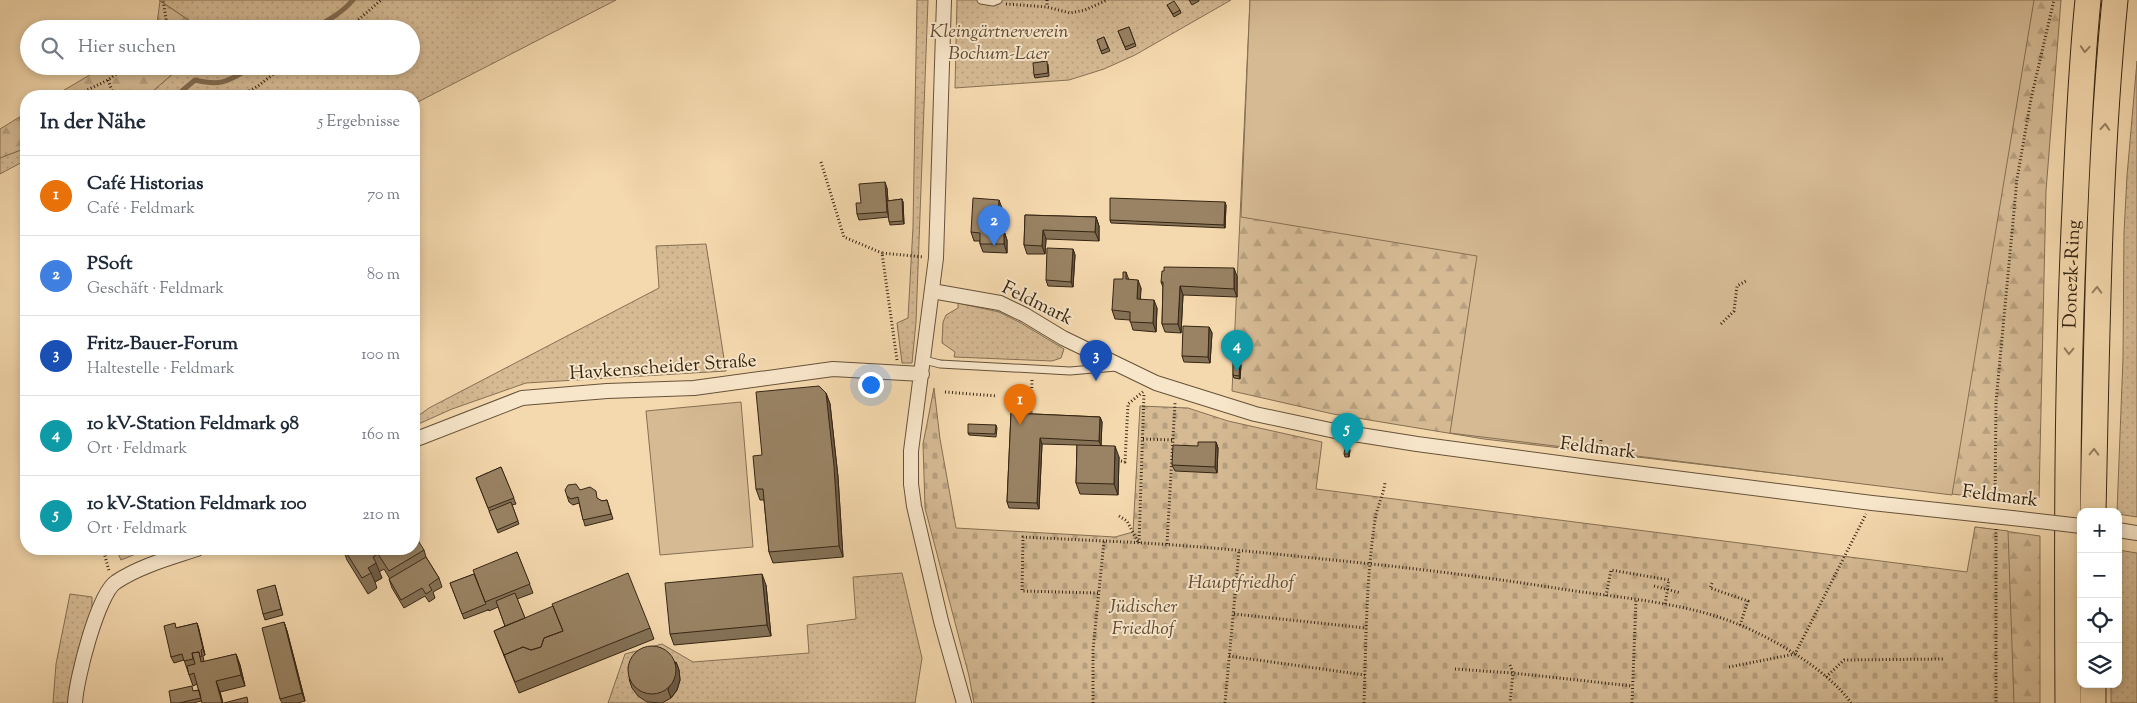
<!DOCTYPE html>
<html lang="de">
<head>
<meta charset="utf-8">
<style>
  :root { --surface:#fff; --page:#f2f2f3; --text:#1f2937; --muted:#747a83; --line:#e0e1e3; --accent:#8f2418 }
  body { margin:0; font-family:"Sorts Mill Goudy",serif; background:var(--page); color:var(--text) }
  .controls { position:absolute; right:15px; bottom:15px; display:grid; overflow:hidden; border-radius:10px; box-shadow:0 2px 8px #0003 }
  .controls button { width:45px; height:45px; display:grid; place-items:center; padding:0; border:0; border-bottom:1px solid var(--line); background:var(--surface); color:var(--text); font:25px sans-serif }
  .you { position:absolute; left:870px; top:384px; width:18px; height:18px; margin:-12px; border:4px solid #fff; border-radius:50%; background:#1a73e8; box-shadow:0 0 0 8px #1a73e833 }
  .badge { display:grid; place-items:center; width:32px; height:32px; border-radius:50%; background:var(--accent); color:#fff; font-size:16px; font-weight:700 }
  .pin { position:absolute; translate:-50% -41px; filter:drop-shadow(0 1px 2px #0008) }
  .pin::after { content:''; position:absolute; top:26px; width:18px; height:15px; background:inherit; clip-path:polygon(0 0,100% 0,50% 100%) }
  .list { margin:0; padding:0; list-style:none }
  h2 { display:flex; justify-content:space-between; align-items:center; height:65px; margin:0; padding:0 20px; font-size:21px }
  h2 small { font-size:16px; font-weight:400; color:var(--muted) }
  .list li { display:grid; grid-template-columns:32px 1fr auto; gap:15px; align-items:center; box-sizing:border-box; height:80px; padding:0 20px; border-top:1px solid var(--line) }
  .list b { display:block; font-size:19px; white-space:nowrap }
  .list p { margin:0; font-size:16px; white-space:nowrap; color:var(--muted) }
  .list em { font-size:16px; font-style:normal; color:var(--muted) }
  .icon { flex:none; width:28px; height:28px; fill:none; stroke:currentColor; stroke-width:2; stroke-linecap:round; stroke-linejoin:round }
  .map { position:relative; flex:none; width:2137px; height:703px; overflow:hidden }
  .search { position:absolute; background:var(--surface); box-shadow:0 2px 8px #0003; left:20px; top:20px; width:400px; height:55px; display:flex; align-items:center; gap:12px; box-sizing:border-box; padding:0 18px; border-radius:28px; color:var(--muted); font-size:19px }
  .panel { position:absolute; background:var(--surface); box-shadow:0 2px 8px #0003; left:20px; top:90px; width:400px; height:465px; border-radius:20px }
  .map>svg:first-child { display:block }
  .grass { fill:url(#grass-dots); stroke:#867054 }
  .forest { fill:url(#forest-firs); stroke:#867054 }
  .cemetery { fill:url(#cemetery-stones); stroke:#867054 }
  .pitch { fill:#d5ba94; stroke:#867054 }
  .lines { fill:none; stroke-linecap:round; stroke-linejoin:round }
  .stream { stroke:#826c50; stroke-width:5 }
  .lane-casing { stroke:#66523a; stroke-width:9 }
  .street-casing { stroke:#66523a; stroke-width:16 }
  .highway-casing { stroke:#362513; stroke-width:27 }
  .path { stroke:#362513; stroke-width:3; stroke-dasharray:1 2.5; stroke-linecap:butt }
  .lane { stroke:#f8e6ca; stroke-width:7 }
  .street { stroke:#f8e6ca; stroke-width:14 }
  .highway { stroke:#f5d9ae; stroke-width:25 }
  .street-bridge-casing { stroke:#66523a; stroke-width:16; stroke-linecap:butt }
  .street-bridge { stroke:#f8e6ca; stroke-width:14 }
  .wall { fill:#847156; stroke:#362513 }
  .shaded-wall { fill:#6b5c46; stroke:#362513 }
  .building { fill:#998364; stroke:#362513 }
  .oneway { stroke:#967f60 }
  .labels { text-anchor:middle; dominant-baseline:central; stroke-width:4; stroke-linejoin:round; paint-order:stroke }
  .park-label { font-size:19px; font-style:italic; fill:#5e4a33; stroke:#f8e6ca }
  .street-label { font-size:19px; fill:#362513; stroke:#f8e6ca }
</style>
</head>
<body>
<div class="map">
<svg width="2137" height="703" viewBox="0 0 2137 703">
  <defs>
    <pattern id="grass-dots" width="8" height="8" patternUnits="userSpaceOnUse" patternTransform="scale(1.25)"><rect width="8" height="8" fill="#d5ba94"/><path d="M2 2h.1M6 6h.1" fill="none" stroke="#b7a07f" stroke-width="1.8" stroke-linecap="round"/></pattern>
    <pattern id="forest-firs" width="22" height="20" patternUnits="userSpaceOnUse" patternTransform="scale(1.25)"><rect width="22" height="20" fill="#d5ba94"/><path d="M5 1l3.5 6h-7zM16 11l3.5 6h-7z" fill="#b7a07f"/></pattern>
    <pattern id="cemetery-stones" width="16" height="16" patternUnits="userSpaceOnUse" patternTransform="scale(1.25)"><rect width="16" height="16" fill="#d5ba94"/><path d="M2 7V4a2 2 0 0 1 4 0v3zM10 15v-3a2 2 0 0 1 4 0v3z" fill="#b7a07f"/></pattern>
  </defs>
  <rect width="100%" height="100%" fill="#f5d9ae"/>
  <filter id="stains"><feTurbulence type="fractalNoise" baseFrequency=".004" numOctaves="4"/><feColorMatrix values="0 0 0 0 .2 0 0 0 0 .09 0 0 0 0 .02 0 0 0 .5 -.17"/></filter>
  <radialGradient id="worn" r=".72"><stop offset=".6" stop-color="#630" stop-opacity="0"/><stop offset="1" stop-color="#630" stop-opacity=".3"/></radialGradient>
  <path class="grass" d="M159 0H616L414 104V96H147L182 66H411V29H202Z
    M917 0H928L916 322 912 363H902L897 323 908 318 913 227Z
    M957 0H1231L1135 55 1104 69 1069 80 955 88Z
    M2137 61V517L2118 514 2117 512 2123 358 2124 233 2127 176Z
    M26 148V160L0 174V158Z
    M706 244 726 371 526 383 452 409 414 426V419L429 408 659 288 656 246Z
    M958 303 999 312 1021 323 1064 349 1061 358 1052 361 954 357 955 352 942 343 943 322 946 315 958 308Z
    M2118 550 2137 553V703H2111V684H2118Z
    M902 573 922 658 915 703H608L625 654 662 644 693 662 809 653 807 625 856 619 853 577Z
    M70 594 92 597V612L69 703H53L56 664Z"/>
  <path class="forest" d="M1250 0H2061L2046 191 2039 498 2020 502 1484 439 1333 414 1232 391Z
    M160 1 202 29H154L157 23Z
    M105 66H182L147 96H54Z
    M26 113V148L0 158V129Z
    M1975 527 2040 536V703H1969Z"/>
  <path class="cemetery" d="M934 388 940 439 956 528 1115 537 1133 532 1140 406 1188 408 1228 421 1322 442 1316 489 1967 572 1975 527 2008 531 2014 703H974L969 676 925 508 923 444Z"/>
  <path class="pitch" d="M1250 0H2034L1952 495 1450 433 1477 256 1241 217Z
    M741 402 753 547 660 555 646 411Z
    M116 549H148L121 560Z"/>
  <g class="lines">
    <path class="stream" d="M312 29C327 21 342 13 353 0
      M176 96 195 80C224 87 229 80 254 66"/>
    <g class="lane-casing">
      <path id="lane" d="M981 0 993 2 998 0
        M924 360 940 364 1070 371 1116 367"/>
    </g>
    <g class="street-casing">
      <path id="street" d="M944 0 936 258 911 451V484L914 506 941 621 964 703
        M932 291 1000 303 1025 315 1063 338 1156 383 1255 414 1335 431 1417 444 1596 468 1872 503 2012 518
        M414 440 522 398 607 391 694 388 833 369 922 374
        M2118 530 2137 533
        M75 703C76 680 98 593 116 582 140 566 170 558 197 549"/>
    </g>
    <g class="highway-casing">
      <g id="highway">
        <path d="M2093 512C2097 341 2098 170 2115 0"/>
        <path d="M2093 684V703"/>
        <path id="s1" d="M2068 703C2067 538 2067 373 2075 208 2078 138 2081 69 2088 0"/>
      </g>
    </g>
    <path class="path" d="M1047 0V7
      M1006 4 1047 7 1070 13 1085 10 1107 0
      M161 29 166 19 163 0
      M348 29 381 0
      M108 80 114 96
      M75 96 108 80 127 66
      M240 96 258 86 284 66
      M821 162 844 237 882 253
      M1721 324 1734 311 1737 286 1746 281
      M897 360 882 253 924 257
      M945 392 997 396
      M1031 416 1032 380
      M1143 439 1173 440
      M1599 455 1601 440
      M1121 461 1125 462 1128 404 1144 391
      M1995 502 1996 402 2017 179 2031 99 2054 0
      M1119 516 1127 521 1138 542
      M1996 529V703
      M1139 543 1144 393
      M1167 544 1175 403
      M103 549 109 571
      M1712 583 1710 588 1748 601 1740 625
      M1654 586 1681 593
      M1098 593 1022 591 1023 537 1104 541
      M1606 596 1611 570 1669 580 1665 605
      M1234 614 1366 628
      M1229 656 1365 675
      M1510 665 1513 673 1510 703
      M1729 667 1795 654 1866 514
      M1455 669 1513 673 1632 686
      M1826 677 1844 660 1944 659
      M1093 703V650L1104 541C1178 544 1250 551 1323 559 1405 567 1487 577 1568 590 1623 598 1688 603 1740 625 1776 640 1829 671 1851 703
      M1225 703 1239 551
      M1364 703C1366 642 1366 580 1375 520 1377 507 1383 496 1385 483
      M1632 703 1636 600"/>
    <use href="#lane" class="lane"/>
    <use href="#street" class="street"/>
    <use href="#highway" class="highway"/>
    <g class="street-bridge-casing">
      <path id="street-bridge" d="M2012 518 2081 526"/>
    </g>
    <use href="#street-bridge" class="street-bridge"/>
  </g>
  <path class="wall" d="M1189 0H1199V1L1192 5Z
    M1167 5 1180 10 1181 13 1174 17Z
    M1129 27 1136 46 1126 50 1118 31Z
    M1104 37 1110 51 1102 54 1097 40Z
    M1048 64 1049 76 1035 78 1034 75Z
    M887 188 888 201 902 199 903 202 904 224 890 225 889 217 859 220 857 214 861 203Z
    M1226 205 1225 228 1111 223 1110 220Z
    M1002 208 1001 231H1004L1007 240V253L983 252 980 244V241H974L971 232Z
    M1025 215 1096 217 1099 226V241L1046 239 1045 254H1027L1024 245Z
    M1073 249 1075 255 1073 287 1048 286 1046 280Z
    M1126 272 1129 280 1141 288 1140 299 1157 308 1156 332 1133 330 1130 320 1115 319 1112 310Z
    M1237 276V297L1183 295 1181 333 1165 332 1162 324 1163 287 1161 282Z
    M1209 327 1212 333 1210 363 1184 362 1182 356Z
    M1241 365 1240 379 1234 378 1233 375Z
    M826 393 830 404 838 477 843 557 773 563 769 552 764 500H760L756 489Z
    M1011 413 1100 417 1102 422 1101 445 1119 457 1118 495 1080 494 1076 483 1077 445 1042 444 1039 509 1009 508 1007 502Z
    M996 425 997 428 996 437 969 435 968 433Z
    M1216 442 1218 448 1217 473 1175 471 1172 465 1198 446Z
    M1350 450 1349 457H1345L1344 454Z
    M501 467 516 504 512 505 519 524 498 533 476 478Z
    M580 490 602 501 607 500 613 519 585 526 579 503 573 505 569 502 567 496Z
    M343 549H414L424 550 426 557 439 578 442 587 433 592 435 598 429 602 425 596 404 608 392 588 389 579H390L384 569 379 572 382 578 375 582 377 588 368 594 347 560Z
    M517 552 533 593 517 599 525 618 650 628 654 639 519 693 494 631 505 626 498 607 489 611 488 609V610L464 619 450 583 474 574Z
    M275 585 283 615 265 620 263 614Z
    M766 585 771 636 674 645 670 634Z
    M284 622 287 631 305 701 298 703H282L280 699Z
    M197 623 205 655 203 656 204 662 236 654 240 665 245 686 220 692 223 703 201 701 193 703H171L194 691 199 690 197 684 193 686 184 660 174 663 171 657 176 628Z
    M676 662 679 670 680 680 677 690 671 698 662 703 647 702 638 696 632 688 629 679Z"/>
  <path class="shaded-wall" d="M885 182 887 188 889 217 887 212Z
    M902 199 903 202 904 224 903 221Z
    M999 200 1002 208 1000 239 997 231Z
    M1225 202 1226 205 1225 228 1224 225Z
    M1096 217 1099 226V241L1095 232Z
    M1043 230 1046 239 1045 254 1042 246Z
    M1004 231 1007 240V253L1004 244Z
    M1073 249 1075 255 1073 287 1071 282Z
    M1234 268 1237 276V297L1234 289Z
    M1138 280 1141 288 1140 307 1137 299Z
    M1180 286 1183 295 1181 333 1178 324Z
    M1154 300 1157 308 1156 332 1153 323Z
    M1209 327 1212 333 1210 363 1208 357Z
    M1240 362 1241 365 1240 379 1239 376Z
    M826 393 830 404 838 477 843 557 839 546Z
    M1100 417 1102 422 1101 446 1099 441Z
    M1040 438 1042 444 1039 509 1037 503Z
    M1216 442 1218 448 1217 473 1215 467Z
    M1115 446 1119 457 1118 495 1114 484Z
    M1349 448 1350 450 1349 457 1348 454Z
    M376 563 382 578 375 582 371 573 368 568Z
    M762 574 766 585 771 636 767 625Z
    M284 622 287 631 305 701 302 693Z
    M197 623 199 629 205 655 203 649Z
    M236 654 240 665 245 686 241 675Z
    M676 662 679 670 680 680 677 690 671 698 668 690Z
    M216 681 220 692 223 703H222Z"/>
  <path class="building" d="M1174 1 1180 10 1173 14 1167 5Z
    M1129 27 1135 43 1125 47 1118 31Z
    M1104 37 1108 48 1101 51 1097 40Z
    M1047 61 1048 73 1034 75 1033 63Z
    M885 182 887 212 857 214 856 203H861L859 184Z
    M973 198 999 200 997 231H1004V244H980V233L971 232Z
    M1110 198 1225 202 1224 225 1110 220Z
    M902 199 903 221 889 222 887 201Z
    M1025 215 1096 217 1095 232 1043 230 1042 246 1024 245Z
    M1047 248 1073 249 1071 282 1046 280Z
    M1164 267 1234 268V289L1180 286 1178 324H1162L1163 282H1161L1162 271H1164Z
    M1123 272H1126V279L1138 280 1137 299 1154 300 1153 323 1130 322V312L1112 310 1114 279H1123Z
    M1183 326 1209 327 1208 357 1182 356Z
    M1233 361 1240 362 1239 376 1233 375Z
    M819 386 826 393 834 466 839 546 769 552 763 489H756L753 456 762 455 756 392Z
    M1011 413 1100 417 1099 441 1040 438 1037 503 1007 502Z
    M968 424 996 425 995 434 968 433Z
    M1198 442H1216L1215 467 1172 465 1173 445 1198 446Z
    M1077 445 1115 446 1114 484 1076 483Z
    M1345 447 1349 448 1348 454H1344Z
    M501 467 514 498 488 508 476 478Z
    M576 484 580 490 590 487 596 491 597 498 602 501 607 500 611 514 583 520 578 497 571 499 567 496 565 490 568 485Z
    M511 502 518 521 497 530 489 511Z
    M414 534 424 550 389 571 378 554 373 557 376 563 368 568 371 573 362 578 344 549H414Z
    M517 552 530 584 485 602 473 570Z
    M426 557 439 578 429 585 432 590 426 594 422 588 401 600 389 579Z
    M628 573 650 628 515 682 504 655 523 647 531 650 541 647 544 638 563 631 552 604Z
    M474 574 486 604 462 614 450 583Z
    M762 574 767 625 670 634 665 583Z
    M275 585 281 609 263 614 257 590Z
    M515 593 525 618 505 626 496 601Z
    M553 606 563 631 544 638 541 647 531 650 523 647 504 655 505 657 494 631Z
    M284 622 302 693 280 699 262 628Z
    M175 623 176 628 197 623 203 649 201 650 202 656 200 657 199 652 192 653 193 659 184 661 182 654 171 657 164 626Z
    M628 670a24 24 0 1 1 48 0a24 24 0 1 1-48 0Z
    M199 652 201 662 236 654 241 675 216 681 222 703H202L194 673 189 675 187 666 195 664 192 653Z
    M192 686 193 691 199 690 201 698 179 703H171L169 691Z
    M247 697 248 703H224Z"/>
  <defs><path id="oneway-chevron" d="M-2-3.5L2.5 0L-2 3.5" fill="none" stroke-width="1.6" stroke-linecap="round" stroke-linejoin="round" transform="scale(1.25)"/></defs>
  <g class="oneway">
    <use href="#oneway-chevron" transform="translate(2085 49) rotate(94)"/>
    <use href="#oneway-chevron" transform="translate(2105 127) rotate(-86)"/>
    <use href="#oneway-chevron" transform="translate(2097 290) rotate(-88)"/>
    <use href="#oneway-chevron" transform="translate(2069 351) rotate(91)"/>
    <use href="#oneway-chevron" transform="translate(2094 452) rotate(-89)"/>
  </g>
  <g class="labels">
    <g class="park-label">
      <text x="999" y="32">Kleingärtnerverein<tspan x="999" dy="22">Bochum-Laer</tspan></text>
      <text x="1241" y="583">Hauptfriedhof</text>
      <text x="1143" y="607">Jüdischer<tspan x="1143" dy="22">Friedhof</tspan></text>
    </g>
    <g class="street-label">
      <text stroke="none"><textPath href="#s1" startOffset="429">Donezk-Ring</textPath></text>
      <text transform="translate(1037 304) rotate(26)">Feldmark</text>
      <text transform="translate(663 368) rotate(-4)">Havkenscheider Straße</text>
      <text transform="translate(1598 449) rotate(7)">Feldmark</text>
      <text transform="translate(2000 497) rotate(7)">Feldmark</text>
    </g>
  </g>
  <rect width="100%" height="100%" filter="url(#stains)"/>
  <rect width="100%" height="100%" fill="url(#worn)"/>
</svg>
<div class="controls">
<button>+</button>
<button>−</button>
<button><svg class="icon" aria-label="locate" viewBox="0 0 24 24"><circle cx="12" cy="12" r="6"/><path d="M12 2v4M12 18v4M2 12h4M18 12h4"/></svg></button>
<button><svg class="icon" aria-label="layers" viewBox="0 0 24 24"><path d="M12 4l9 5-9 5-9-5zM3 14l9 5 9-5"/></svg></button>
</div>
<div class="you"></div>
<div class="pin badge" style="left:1020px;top:425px;background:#e8710a">1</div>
<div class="pin badge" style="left:994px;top:246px;background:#3f7fe0">2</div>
<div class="pin badge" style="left:1096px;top:381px;background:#1a4fb4">3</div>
<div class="pin badge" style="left:1237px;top:371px;background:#0f9aa8">4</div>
<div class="pin badge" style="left:1347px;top:454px;background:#0f9aa8">5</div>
<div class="search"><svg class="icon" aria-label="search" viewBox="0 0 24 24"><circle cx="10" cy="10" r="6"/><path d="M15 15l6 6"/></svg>Hier suchen</div>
<section class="panel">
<h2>In der Nähe<small>5 Ergebnisse</small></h2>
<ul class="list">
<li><span class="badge" style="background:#e8710a">1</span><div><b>Café Historias</b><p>Café · Feldmark</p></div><em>70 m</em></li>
<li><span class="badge" style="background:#3f7fe0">2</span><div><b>PSoft</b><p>Geschäft · Feldmark</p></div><em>80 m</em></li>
<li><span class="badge" style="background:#1a4fb4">3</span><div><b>Fritz-Bauer-Forum</b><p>Haltestelle · Feldmark</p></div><em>100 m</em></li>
<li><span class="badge" style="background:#0f9aa8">4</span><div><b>10 kV-Station Feldmark 98</b><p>Ort · Feldmark</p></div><em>160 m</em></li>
<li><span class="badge" style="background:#0f9aa8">5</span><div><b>10 kV-Station Feldmark 100</b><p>Ort · Feldmark</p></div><em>210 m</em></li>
</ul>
</section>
</div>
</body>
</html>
